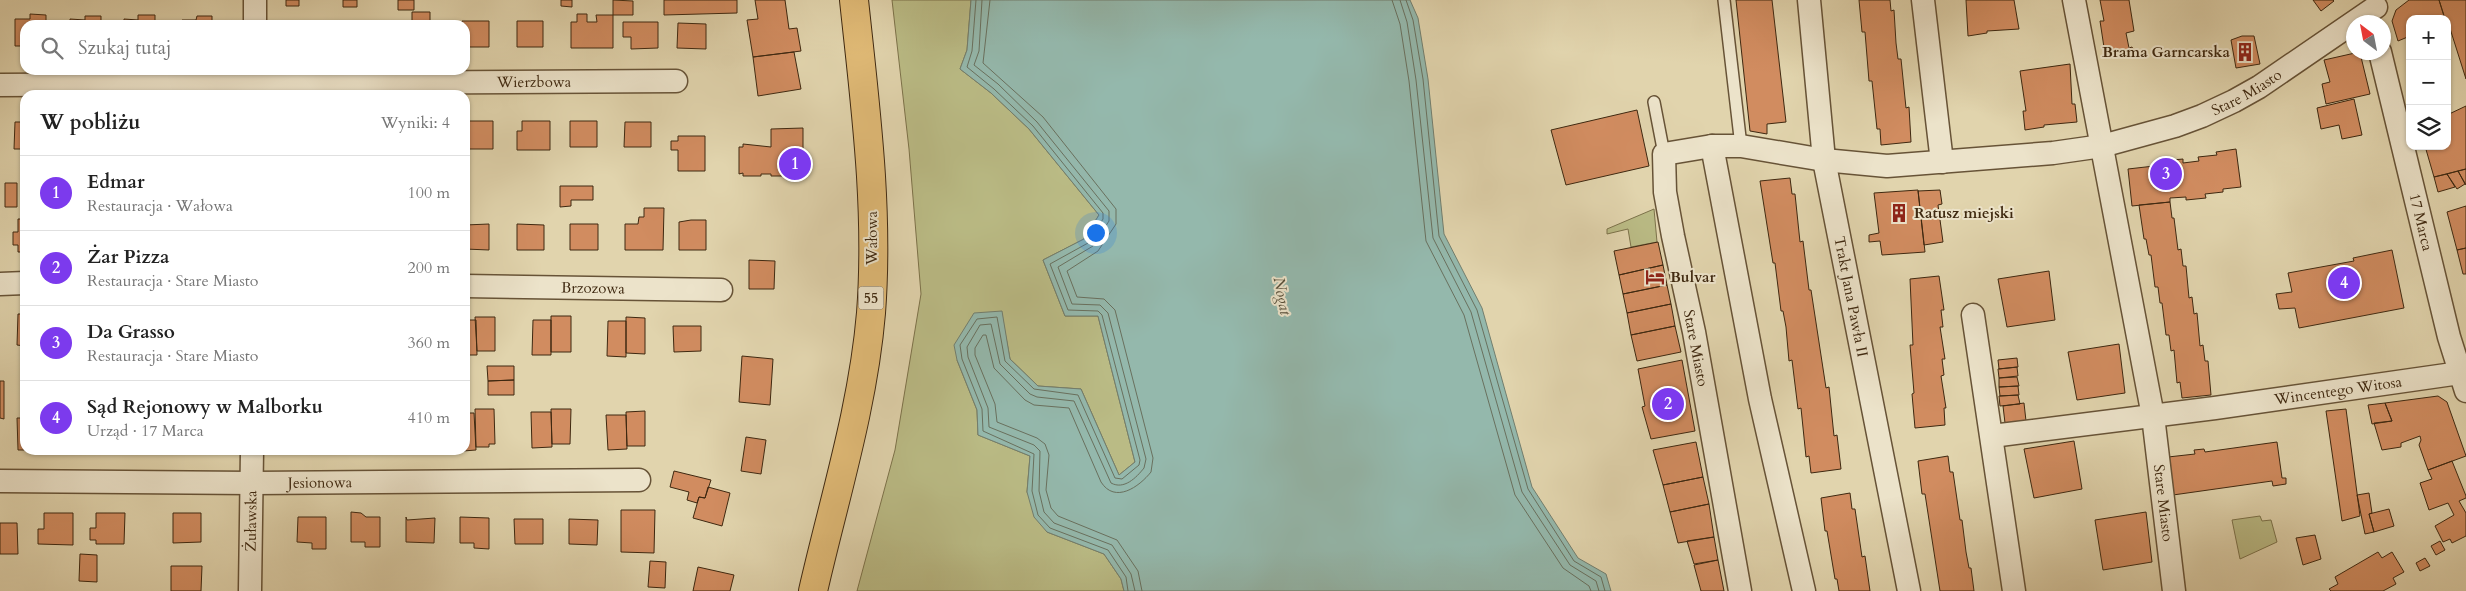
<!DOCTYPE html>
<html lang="pl">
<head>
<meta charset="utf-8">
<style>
  :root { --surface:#fff; --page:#f2f2f2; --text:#222; --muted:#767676; --line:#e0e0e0; --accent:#7c3aed }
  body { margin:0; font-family:Cardo,serif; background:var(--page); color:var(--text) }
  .controls { position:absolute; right:15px; top:15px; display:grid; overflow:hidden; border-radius:10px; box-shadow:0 1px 4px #0004 }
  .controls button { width:45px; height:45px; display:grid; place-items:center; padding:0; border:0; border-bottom:1px solid var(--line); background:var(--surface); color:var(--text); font:25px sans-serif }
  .compass { position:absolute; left:2346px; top:15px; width:45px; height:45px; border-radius:50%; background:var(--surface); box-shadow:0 1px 4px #0004; rotate:328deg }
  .you { position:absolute; left:1095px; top:232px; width:18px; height:18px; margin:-12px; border:4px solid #fff; border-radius:50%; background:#1a73e8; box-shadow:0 0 0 8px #1a73e833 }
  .badge { display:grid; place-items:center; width:32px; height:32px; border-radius:50%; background:var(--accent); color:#fff; font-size:16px; font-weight:700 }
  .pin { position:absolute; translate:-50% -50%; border:2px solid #fff; box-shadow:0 1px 5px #0006 }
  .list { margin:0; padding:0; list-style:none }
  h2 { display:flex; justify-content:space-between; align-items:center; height:65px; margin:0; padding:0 20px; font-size:21px }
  h2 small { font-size:16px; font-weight:400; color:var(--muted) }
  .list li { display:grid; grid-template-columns:32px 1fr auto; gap:15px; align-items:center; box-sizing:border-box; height:75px; padding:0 20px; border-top:1px solid var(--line) }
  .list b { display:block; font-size:19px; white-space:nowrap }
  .list p { margin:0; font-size:16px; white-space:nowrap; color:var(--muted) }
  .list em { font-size:16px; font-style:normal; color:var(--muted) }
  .icon { flex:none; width:28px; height:28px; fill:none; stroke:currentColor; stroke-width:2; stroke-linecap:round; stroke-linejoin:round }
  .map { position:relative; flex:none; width:2466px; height:591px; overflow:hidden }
  .search { position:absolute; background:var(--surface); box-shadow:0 1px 4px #0004; left:20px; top:20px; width:450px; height:55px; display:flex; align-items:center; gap:12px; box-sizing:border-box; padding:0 18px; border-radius:15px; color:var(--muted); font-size:19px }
  .panel { position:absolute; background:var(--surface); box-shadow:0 1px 4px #0004; left:20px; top:90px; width:450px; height:365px; border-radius:15px }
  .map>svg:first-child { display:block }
  .green { fill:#babb85; stroke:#7c724a }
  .water { fill:#94b8ac; stroke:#727e6e }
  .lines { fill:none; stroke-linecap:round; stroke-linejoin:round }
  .shore { stroke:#69705e; stroke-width:1 }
  .building { fill:#d18c60; stroke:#3e2810 }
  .lane-casing { stroke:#675337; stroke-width:14 }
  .street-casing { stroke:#675337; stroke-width:25 }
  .primary-casing { stroke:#3e2810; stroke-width:30 }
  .lane { stroke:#ece3ca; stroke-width:11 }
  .street { stroke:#ece3ca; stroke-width:22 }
  .primary { stroke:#e0ba76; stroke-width:28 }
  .labels { text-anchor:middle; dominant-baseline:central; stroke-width:4; stroke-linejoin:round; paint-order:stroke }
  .shield { fill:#ece3ca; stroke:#726048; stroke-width:1 }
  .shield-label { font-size:14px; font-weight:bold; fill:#3e2810 }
  .poi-label { font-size:15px; font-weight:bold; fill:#3e2810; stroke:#ece3ca; text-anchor:start }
  .street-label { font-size:15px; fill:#3e2810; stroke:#ece3ca }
  .water-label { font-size:16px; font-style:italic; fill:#544c37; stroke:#ece3ca }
</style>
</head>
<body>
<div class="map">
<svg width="2466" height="591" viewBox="0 0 2466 591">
  <rect width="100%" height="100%" fill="#e1d4ad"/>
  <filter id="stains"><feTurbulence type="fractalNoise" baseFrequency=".004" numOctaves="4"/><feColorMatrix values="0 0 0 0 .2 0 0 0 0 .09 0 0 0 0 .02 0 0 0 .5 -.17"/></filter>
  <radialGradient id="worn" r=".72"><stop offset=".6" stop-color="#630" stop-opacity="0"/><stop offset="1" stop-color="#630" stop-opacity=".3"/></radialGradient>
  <path class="green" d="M892 0H971L967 50 960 69 991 93 1029 129 1099 215 1084 239 1043 260 1065 316H1098L1135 462 1119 475 1081 389 1038 386 1010 359 1001 311 957 360 977 410 978 435 1030 456 1027 492 1047 532 1104 554 1121 579 1124 591H857L895 450 921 294 909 149Z
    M1654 209 1657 242 1631 247 1628 229 1607 234V229Z
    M2260 516 2262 521 2271 520 2277 542 2240 559 2232 520Z"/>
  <path class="water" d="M971 0H1410L1418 18 1428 79 1444 234 1482 308 1532 487 1578 558 1606 574 1611 591H1124L1121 579 1104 554 1047 532 1034 517 1027 492 1030 456 978 435 977 410 957 360 954 345 974 313 1002 311 1010 359 1038 386 1081 389 1119 475 1135 462 1098 316H1065L1043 260 1084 239 1099 215 1029 129 991 93 960 69 967 50Z"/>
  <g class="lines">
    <path class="shore" d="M976 0 972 51 967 67 994 89 1033 126 1103 213V219L1088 243 1050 264 1068 310 1098 311 1102 315 1140 460 1139 465 1122 479 1115 478 1078 395 1034 389 1005 361 997 317 977 319 960 345 962 359 982 409 983 431 1034 454 1032 491 1038 515 1050 528 1108 550 1126 577 1128 591
      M982 0 979 51 974 65 998 84 1037 122 1109 211V221L1093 246 1058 267 1072 304 1100 305 1108 313 1146 459 1144 468C1136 478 1124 490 1111 483L1074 401 1037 397 1030 394 1000 364 991 324 980 325 967 347 968 357 988 408 989 427 1034 445 1040 451 1039 491 1044 512 1054 523 1112 545 1131 574 1135 591
      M990 0 983 63 1043 117 1116 209V224L1098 251 1067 271 1077 297 1104 299 1115 310 1153 458 1151 472C1139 487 1115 504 1101 482L1069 408 1034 405 1025 400 994 368 986 335H983L975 348V355L995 404 997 422 1037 438 1045 444 1049 455 1046 490 1051 508 1058 516 1117 540 1138 571 1142 591
      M1392 0 1400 24 1409 81 1426 241 1464 315 1515 495 1563 568 1589 586 1591 591
      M1400 0 1407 22 1416 80 1433 238 1471 312 1522 492 1570 565 1596 581 1599 591
      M1406 0 1413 20 1423 79 1439 236 1477 310 1528 489 1574 561 1601 577 1605 591"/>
  </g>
  <path class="building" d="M286 0H299V6H286Z
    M343 0H357V7H343Z
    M398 0H414V10H398Z
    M561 0H572V7L561 6Z
    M613 0 633 1V15H613Z
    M664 0H737V13L664 15Z
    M755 0H785L789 29 797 28 801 51 753 57 747 20 758 19Z
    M1736 0H1772L1786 122 1767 124V134L1750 131Z
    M1859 0H1890L1891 11 1894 10 1896 43 1898 59H1901L1906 108 1909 107 1911 142 1881 145 1880 129H1877L1872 81H1869L1865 32H1862Z
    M1966 0H2014L2019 29 1987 31V33L1968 36Z
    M2100 0H2129L2134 31 2126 33 2129 48 2132 47 2133 49 2105 54 2100 21H2104Z
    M2313 0H2333L2334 1 2321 11Z
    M2409 0H2439L2445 19H2410V36L2398 41 2392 21 2396 10Z
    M2439 0H2466V79L2447 19H2445Z
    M412 12H430V21H435V25H408V21H412Z
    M30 14 46 15V25H25V46H15V19H30Z
    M577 14H587V22H597L596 15H613V48H571V22H577Z
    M138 15H155V25H124V19L138 20Z
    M85 16H101V25H70V19L85 20Z
    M197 16H212V25H182V20H196Z
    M300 21H326V25H300Z
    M354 21H380V25H354Z
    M462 21H489V47H465V25H462Z
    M517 21H543V47H517Z
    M623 22H658V48L631 49V37H623Z
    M678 23 706 24V49L677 48Z
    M2242 36H2254L2260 64 2236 68 2231 40Z
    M794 52 801 89 758 96 753 57Z
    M2355 53 2361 57 2370 94 2326 104 2322 84 2330 82 2324 60Z
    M2070 64 2072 104H2075L2077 122 2044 125V127L2025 130 2023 111H2026L2020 71Z
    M2354 99 2362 135 2342 139 2339 125 2321 129 2317 108Z
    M2466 106V169L2434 177 2425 146H2447V115Z
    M1637 110 1649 166 1566 185 1551 130Z
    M467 121H493V149H466Z
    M522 121H550V150H517V131H522Z
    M570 121H597V147H570Z
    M15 122H25V149H14Z
    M625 122H651V147H624Z
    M803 128V176H771V174H761V176H743V173L739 174V147H743V144L771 147V129Z
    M678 136H705V171H678V150H671V141H678Z
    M2236 149 2241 187 2223 189V192L2205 194 2206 198 2186 200V197L2170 198V202L2132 206 2128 169 2163 165V161L2183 159V163L2199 161 2198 157 2217 155 2216 152Z
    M2466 169V185L2458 171Z
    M2458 171 2465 184 2457 189 2447 174Z
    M2447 174 2455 187 2438 192 2434 177Z
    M1790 178 1792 194H1795L1800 242 1803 241 1809 290H1811L1826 388 1829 387 1834 436 1837 435 1841 469 1811 473 1809 456 1806 457 1801 408 1798 409 1792 360 1789 361 1786 327 1783 311H1781L1775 263H1773L1760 181Z
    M5 183H17V207H5Z
    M560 186H593V200H571V206L560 207Z
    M1918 190 1925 252 1882 255 1880 241 1869 242V235L1879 233 1874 193Z
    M1940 190 1942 204 1938 205 1943 242 1924 245 1918 191Z
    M2170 202 2172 218H2174L2178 250 2181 249 2183 266H2186L2189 298 2192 297 2194 314 2197 313 2200 346 2203 345 2205 361H2208L2211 395 2182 398 2180 382 2177 383 2174 350 2171 351 2169 335H2166L2162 303H2160L2158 287H2155L2151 255H2149L2146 239H2144L2139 205Z
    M2466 206V248L2457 250 2447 212Z
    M644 208H664L663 250H625V224H638L639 217H644Z
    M18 219H25V252H18V245H13V232H18Z
    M691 220H706V250H679V222Z
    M489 224V250L465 249V225Z
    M517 224 544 225V250H517Z
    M570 224H598V250H570Z
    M1658 242 1663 265 1619 275 1614 251Z
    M2466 248V274H2463L2457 250Z
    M2392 250 2404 308 2299 328 2295 308 2279 309 2276 294 2292 292 2288 273 2354 261 2353 258Z
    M749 260 775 261 774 289H749Z
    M1663 265 1667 285 1623 294 1619 275Z
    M2049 271 2055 320 2007 327 1998 279Z
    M1939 276 1944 310H1941L1943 327H1940L1945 359H1942L1944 375 1941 376 1946 408H1944L1945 425 1915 428 1912 394 1914 393 1910 345H1913L1910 279Z
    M1667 285 1671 304 1627 313 1623 294Z
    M1671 304 1675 326 1631 335 1627 313Z
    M18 314H25V346L17 345Z
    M551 316H571V352H551Z
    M475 317H495V351H477Z
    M626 317 645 318V354L626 353Z
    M465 320H476L477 355H465Z
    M533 320H551V355H532Z
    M608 321H626V357L607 356Z
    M673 326H701V351L674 352Z
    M1675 326 1681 352 1637 361 1631 335Z
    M2119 344 2125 393 2077 400 2068 352Z
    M742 356 773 359 770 405 739 402Z
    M2017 358 2018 367 1999 369 1998 360Z
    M1682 360 1695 431 1651 439 1642 407 1645 406 1638 369Z
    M487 366H514V380L488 381Z
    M2017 367 2018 376 1999 378 1998 369Z
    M2017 377 2019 386 1999 387V378Z
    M514 380V395H488V381Z
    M0 381H4V419L0 418Z
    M2018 386 2019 395 2000 396 1999 387Z
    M2018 395 2020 404 2000 406 1999 396Z
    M2438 396 2447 402 2466 456 2428 470 2419 445 2421 440 2420 436 2401 443V447L2382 450 2374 423 2392 421 2385 403Z
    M2024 403 2026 421 2005 423 2003 406Z
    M2385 403 2392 421 2372 424 2368 405Z
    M475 409H494L495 444H489V447H476Z
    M551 409H571L570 444H552Z
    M2346 409 2360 516 2342 521 2326 411Z
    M645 411V446H627L626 412Z
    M531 412H551L552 447 532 448Z
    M465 413H474L476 450 463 451 465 450Z
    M606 415H626L627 449 608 450Z
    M17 418H25V450H18Z
    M746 437 766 440 761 474 741 471Z
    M2074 441 2082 489 2034 498 2024 449Z
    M1696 442 1703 477 1663 485 1653 450Z
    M2277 442 2282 478H2286V484L2273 486 2272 481 2173 495 2168 457 2195 454 2194 450 2204 449 2205 452Z
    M1948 456 1950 472H1953L1960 520H1962L1966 552 1969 568H1971L1974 591H1940L1925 494H1922L1918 461Z
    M2452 461 2466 496V498L2459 501 2466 513V536L2452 543 2450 539 2443 542 2435 526 2454 515 2448 503 2429 510 2420 483 2432 479 2428 470Z
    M674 471 711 480 705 498 699 497 697 503 687 500 689 492 670 487Z
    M1703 477 1709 504 1670 512 1663 485Z
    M708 487 730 493 722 526 693 518 699 497 705 498Z
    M1850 493 1852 509H1855L1862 557 1865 556 1870 591H1839L1837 579H1835L1827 531H1825L1821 498Z
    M2369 493 2372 513 2369 514 2374 532 2365 534 2357 495Z
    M1709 504 1714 537 1678 543 1670 512Z
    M2389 509 2394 526 2374 532 2369 514Z
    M621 510H655L654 553 621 552Z
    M351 512 361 513 366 517H380V547H365V542H351Z
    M2146 512 2152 562 2103 570 2095 520Z
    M44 513H73V545L38 544V529H44Z
    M96 513H125L124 544H96V540H90V528H96Z
    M173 513H201V542L173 543Z
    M298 517H326V549H312V543L297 542Z
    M406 517 407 520 435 518 434 543 406 542Z
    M460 517 489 518V549L474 548V543H460Z
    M514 519H543V544H515Z
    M569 519 598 520 597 545 569 544Z
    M0 523H17L18 554H0Z
    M2315 535 2321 559 2303 565 2296 538Z
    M1714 537 1718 560 1694 564 1687 541Z
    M2440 541 2445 550 2436 555 2431 546Z
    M2378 552 2382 558 2392 552 2404 572 2393 578 2396 584 2383 591H2331L2329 589 2338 584 2335 577Z
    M80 554 97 555V582L79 581Z
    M2425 558 2430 566 2420 571 2416 563Z
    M1718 560 1724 591H1701L1694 565Z
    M650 561 666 562 665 588 648 587Z
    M171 566H202L201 591H171Z
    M698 567 734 575 730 591H693Z"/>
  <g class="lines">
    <g class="lane-casing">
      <path id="lane" d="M1724 0 1741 146
        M1654 102 1664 154"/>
    </g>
    <g class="street-casing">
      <g id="street">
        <path d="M255 0V25"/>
        <path id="s1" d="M1809 0 1824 160 1909 591"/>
        <path d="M1923 0 1942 162"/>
        <path id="s2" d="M2074 0 2153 416 2174 591"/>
        <path id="s3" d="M2380 52 2449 337 2466 391"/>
        <path id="s4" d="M0 85 676 81"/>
        <path d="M1712 146 1760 399 1804 591"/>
        <path d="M0 284 25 283"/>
        <path id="s5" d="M465 286 721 290"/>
        <path d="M1973 315 2014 591"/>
        <path id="s6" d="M1992 436 2215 408 2460 373"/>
        <path id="s7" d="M0 481 252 483 639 480"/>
        <path id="s8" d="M250 591 252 450"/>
        <path id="s9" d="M1740 591 1694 332 1673 236 1665 192 1664 154 1712 146H1741L1824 160 1887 166 2053 153 2102 146 2175 126 2202 116 2234 101 2259 87 2376 7"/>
      </g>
    </g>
    <g class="primary-casing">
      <path id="primary" d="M813 591C834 499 863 408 871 313 879 208 865 104 854 0"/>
    </g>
    <use href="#lane" class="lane"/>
    <use href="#street" class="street"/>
    <use href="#primary" class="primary"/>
  </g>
  <defs>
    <g id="building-bare" transform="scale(1.5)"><path d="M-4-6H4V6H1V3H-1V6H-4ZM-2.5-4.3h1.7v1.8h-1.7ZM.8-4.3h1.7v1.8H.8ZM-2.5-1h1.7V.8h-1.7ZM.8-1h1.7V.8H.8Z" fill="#8f2418" stroke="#ece3ca" stroke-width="2.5" paint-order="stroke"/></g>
    <g id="hotel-bare" transform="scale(1.5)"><path d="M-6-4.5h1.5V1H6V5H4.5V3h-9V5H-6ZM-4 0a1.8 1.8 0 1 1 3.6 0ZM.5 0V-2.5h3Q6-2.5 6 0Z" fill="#8f2418" stroke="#ece3ca" stroke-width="2.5" paint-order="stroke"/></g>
  </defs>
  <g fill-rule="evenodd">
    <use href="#building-bare" x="2245" y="52"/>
    <use href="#building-bare" x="1899" y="213"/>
    <use href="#hotel-bare" x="1655" y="277"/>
  </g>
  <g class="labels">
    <rect class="shield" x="858.5" y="286.5" width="25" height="23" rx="4"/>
    <g class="shield-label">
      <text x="871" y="298">55</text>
    </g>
    <g class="poi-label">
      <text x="2230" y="52" text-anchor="end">Brama Garncarska</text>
      <text x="1914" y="213">Ratusz miejski</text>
      <text x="1670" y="277">Bulvar</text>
    </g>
    <g class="street-label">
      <text stroke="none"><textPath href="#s4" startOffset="534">Wierzbowa</textPath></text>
      <text stroke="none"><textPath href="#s9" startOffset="1040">Stare Miasto</textPath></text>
      <text stroke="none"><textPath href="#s3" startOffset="175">17 Marca</textPath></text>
      <text transform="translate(872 238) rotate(-90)">Wałowa</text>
      <text stroke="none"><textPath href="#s5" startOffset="128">Brzozowa</textPath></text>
      <text stroke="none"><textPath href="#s1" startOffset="300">Trakt Jana Pawła II</textPath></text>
      <text transform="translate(1696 348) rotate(79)">Stare Miasto</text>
      <text stroke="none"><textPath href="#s6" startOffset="349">Wincentego Witosa</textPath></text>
      <text stroke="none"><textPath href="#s7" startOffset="320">Jesionowa</textPath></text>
      <text stroke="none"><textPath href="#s2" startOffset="511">Stare Miasto</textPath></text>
      <text stroke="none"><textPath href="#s8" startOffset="70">Żuławska</textPath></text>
    </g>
    <g class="water-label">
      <text transform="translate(1282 296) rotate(79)">Nogat</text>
    </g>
  </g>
  <rect width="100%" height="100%" filter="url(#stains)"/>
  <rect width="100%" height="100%" fill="url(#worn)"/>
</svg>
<div class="controls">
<button>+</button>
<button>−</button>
<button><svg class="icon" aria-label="layers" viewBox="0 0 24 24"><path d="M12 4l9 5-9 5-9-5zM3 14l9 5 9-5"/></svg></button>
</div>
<svg class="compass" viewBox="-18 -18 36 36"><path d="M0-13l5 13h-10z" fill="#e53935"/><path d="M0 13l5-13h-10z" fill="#767676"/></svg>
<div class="you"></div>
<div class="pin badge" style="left:795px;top:164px">1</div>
<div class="pin badge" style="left:1668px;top:404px">2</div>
<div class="pin badge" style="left:2166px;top:174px">3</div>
<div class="pin badge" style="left:2344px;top:283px">4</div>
<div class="search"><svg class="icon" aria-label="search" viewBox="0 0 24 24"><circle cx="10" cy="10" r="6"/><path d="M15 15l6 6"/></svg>Szukaj tutaj</div>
<section class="panel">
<h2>W pobliżu<small>Wyniki: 4</small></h2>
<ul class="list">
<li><span class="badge">1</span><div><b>Edmar</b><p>Restauracja · Wałowa</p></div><em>100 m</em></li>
<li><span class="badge">2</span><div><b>Żar Pizza</b><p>Restauracja · Stare Miasto</p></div><em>200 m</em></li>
<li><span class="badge">3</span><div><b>Da Grasso</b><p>Restauracja · Stare Miasto</p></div><em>360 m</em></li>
<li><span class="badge">4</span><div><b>Sąd Rejonowy w Malborku</b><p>Urząd · 17 Marca</p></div><em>410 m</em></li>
</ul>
</section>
</div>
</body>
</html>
